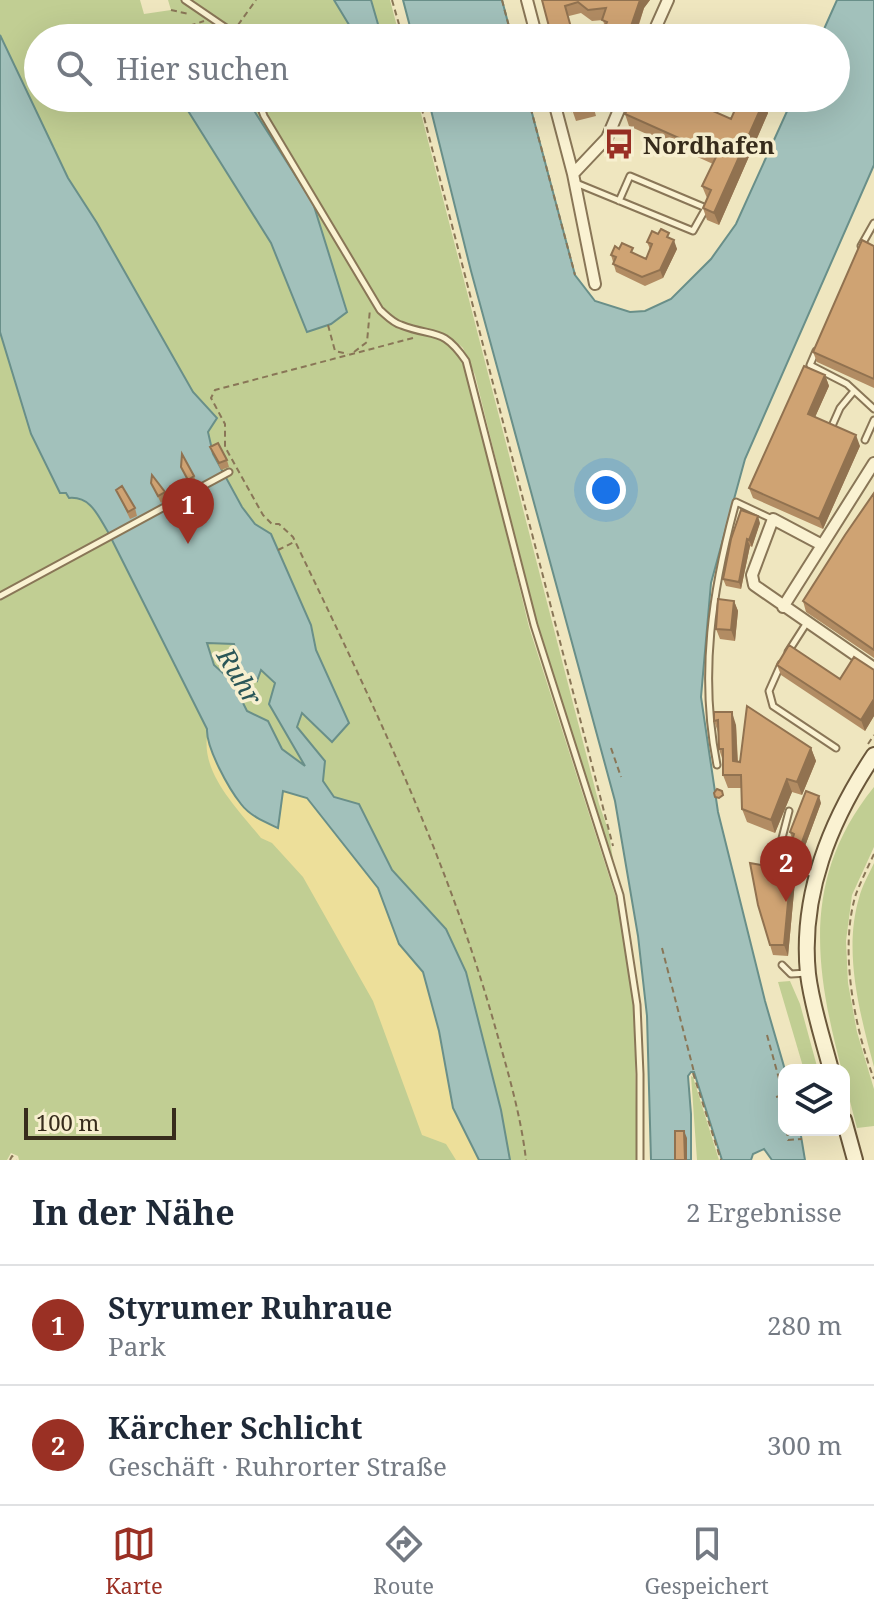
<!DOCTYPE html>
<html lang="de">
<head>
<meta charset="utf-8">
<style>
  :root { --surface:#fff; --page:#f2f2f3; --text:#1f2937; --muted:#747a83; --line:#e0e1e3; --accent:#9a3024 }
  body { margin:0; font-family:"Noto Serif",serif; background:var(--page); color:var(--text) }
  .controls { position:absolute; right:24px; bottom:24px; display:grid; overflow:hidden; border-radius:16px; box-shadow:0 8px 32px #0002 }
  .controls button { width:72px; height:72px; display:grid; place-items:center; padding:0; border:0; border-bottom:2px solid var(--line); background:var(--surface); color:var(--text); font:40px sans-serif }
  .scale { position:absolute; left:24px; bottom:20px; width:152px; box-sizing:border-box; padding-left:8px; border:4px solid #372c1c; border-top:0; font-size:22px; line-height:28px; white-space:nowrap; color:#372c1c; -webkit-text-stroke:6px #f7efcf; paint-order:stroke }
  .you { position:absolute; left:606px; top:490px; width:28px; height:28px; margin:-20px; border:6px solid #fff; border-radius:50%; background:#1a73e8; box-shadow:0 0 0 12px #1a73e833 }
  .badge { display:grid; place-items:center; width:52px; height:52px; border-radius:50%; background:var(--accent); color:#fff; font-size:26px; font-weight:700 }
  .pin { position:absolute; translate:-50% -66px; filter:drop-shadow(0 2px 4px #0008) }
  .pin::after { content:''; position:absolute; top:42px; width:28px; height:24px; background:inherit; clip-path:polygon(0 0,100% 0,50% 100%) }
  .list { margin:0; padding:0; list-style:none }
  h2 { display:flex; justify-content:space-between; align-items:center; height:104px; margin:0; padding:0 32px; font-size:34px }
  h2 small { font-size:26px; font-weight:400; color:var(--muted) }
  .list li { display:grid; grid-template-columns:52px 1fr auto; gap:24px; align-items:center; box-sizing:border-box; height:120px; padding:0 32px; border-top:2px solid var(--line) }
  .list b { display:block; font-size:30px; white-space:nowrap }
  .list p { margin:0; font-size:26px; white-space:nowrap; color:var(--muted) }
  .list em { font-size:26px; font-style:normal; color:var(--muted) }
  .icon { flex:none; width:44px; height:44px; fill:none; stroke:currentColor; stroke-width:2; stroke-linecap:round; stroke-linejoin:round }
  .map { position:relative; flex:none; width:874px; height:1160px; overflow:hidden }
  .search { position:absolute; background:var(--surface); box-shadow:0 8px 32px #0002; left:24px; right:24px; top:24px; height:88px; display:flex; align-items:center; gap:20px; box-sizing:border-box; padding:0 28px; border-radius:44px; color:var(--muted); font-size:30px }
  .sheet { height:344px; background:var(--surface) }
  nav { display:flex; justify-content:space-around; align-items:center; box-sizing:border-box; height:112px; border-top:2px solid var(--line); background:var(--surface); font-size:22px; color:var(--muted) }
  nav a { display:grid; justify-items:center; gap:4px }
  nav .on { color:var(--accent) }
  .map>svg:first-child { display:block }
  .green { fill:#c1ce93 }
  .sand { fill:#eddf9a }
  .water { fill:#a2c1bb; stroke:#698f89; stroke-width:2; fill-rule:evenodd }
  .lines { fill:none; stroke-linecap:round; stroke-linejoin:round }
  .lane-casing { stroke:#897657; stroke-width:9 }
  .street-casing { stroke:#897657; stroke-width:14 }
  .secondary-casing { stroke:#6a573a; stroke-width:18 }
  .path { stroke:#897657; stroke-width:2; stroke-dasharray:6 4; stroke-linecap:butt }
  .lane { stroke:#faf2d2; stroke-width:5 }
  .street { stroke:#faf2d2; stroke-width:10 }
  .secondary { stroke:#faf2d2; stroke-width:14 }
  .wall { fill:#b28c63 }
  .shaded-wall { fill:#917250 }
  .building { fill:#cfa373; stroke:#917250; stroke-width:2 }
  .labels { text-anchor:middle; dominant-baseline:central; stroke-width:7; stroke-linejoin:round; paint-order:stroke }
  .poi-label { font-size:24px; font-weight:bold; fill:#372c1c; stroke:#f7efcf; text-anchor:start }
  .water-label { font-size:26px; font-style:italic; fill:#2a5658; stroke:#f7efcf }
</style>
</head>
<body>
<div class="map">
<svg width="874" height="1160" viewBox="0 0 874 1160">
  <rect width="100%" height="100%" fill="#efe6bf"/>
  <path class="green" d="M0 0H140L144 14 171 10 168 0H334L357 38H208L206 34 181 31 170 38H38V98H180L271 243 307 332 347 312 313 203 246 98H396L398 101V98H417L599 804 609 832 614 867 537 626 475 375 463 348 454 340 472 390 529 627 617 901 634 1004 637 1160H19L18 1156 11 1153 7 1160H0Z
    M371 0H390L400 38H382Z
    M874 787V847L852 895 846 941 848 983 857 1032 874 1089V1126L857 1128C826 1007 785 897 874 787Z
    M874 863V1067C860 1014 843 952 859 898 862 886 869 874 874 863Z
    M790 981 800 1004 818 1070H804L778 982Z
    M691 1076 693 1077 719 1160H697Z"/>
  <path class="sand" d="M207 737 241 805 257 819 283 790 307 798 378 888 399 944 423 972 439 1031 453 1108 479 1160H456L446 1144 422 1135 373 1001 303 877 272 843 261 838C239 810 202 775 207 737Z"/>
  <path class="water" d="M334 0H371L382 38H357Z
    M403 0H502L512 38H413Z
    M837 0H874V165L745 459 711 583 701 697 718 812 765 1001 785 1070 784 1130H800L805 1160H772L764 1149 753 1154 751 1160H722L694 1072H691L688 1076 691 1114V1160H651L647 1016 638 936 615 801 471 271 428 98H528L575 275 595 301 630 312 645 311 671 299 711 259 736 224 793 98H836V38H820Z
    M0 35 68 178 97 223 193 392 217 418 208 432 213 454 242 507 255 524 271 534 311 625 316 650 349 723 332 742 302 713 297 727 325 761 323 781 334 797 359 804 392 870 446 929 466 972 501 1110 510 1160H479L453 1108 439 1031 423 972 399 944 378 888 307 798 283 791 278 828C265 822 250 816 241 804 229 789 206 748 207 729L108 532C98 516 91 496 69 498L66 493H60L31 434 0 332ZM207 643 234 644 240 672 257 681 261 670 275 683 269 704 305 766 282 749 268 721 247 711 237 691 236 685 214 665Z
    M180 98H246L313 203 347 312 331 324 307 332 271 243Z"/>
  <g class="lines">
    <g class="lane-casing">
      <path id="lane" d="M185 0 232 32 235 38
        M257 98 264 116 380 310C386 315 393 323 401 325 434 338 442 326 466 361L534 625 620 895 637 1005 640 1074V1160
        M576 183 693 231 706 208 630 176 619 201
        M861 246 874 223
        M816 351 810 365 847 384 874 409
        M832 426 840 408 854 391
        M865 440 874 420
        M0 596 229 472
        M788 652 806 624
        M781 664 769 691 773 706 836 748
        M717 765C699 675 712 590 736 502L772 519
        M789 811 781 842 784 863 790 868 815 874
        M782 965 791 974 807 973"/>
    </g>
    <g class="street-casing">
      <path id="street" d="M527 0 537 38
        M651 38 668 0
        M553 98 573 174 595 284
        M573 174 607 138 624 98
        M822 545 773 519 752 575 754 585 874 668
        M783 607 874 463"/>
    </g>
    <g class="secondary-casing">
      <path id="secondary" d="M831 1070C823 1039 812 1007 808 974 800 894 830 821 874 755
        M844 1120 855 1160"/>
    </g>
    <path class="path" d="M392 0 403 38
      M502 0 512 38
      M171 10 189 14
      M238 25 256 0
      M140 31 192 25 204 21
      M247 98 250 103
      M377 98H381
      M419 98 613 846
      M528 98 575 275
      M328 325 335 351 348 354
      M413 338 215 390 211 398 225 424V447L263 515 272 524H279L293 537C370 697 448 858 496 1030 508 1072 521 1116 526 1160
      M354 352 367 342 370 309
      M278 550 294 542
      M868 744 874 735
      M611 748 621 777
      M874 854C868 867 861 881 856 894 839 948 854 1027 874 1079
      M662 948 694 1072
      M767 1035 781 1086
      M693 1073 721 1160
      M844 1092 848 1109
      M776 1097 784 1095
      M787 1130 788 1140 802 1139
      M10 1160 12 1156 16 1160"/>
    <use href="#lane" class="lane"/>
    <use href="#street" class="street"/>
    <use href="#secondary" class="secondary"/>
  </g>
  <path class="wall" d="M542 0H650L644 8 635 38H600L605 28 603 20 592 21 581 13 569 16Z
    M568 98H591L596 116 576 121Z
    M699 98 702 106 731 119 764 101 768 113 719 225 707 220 703 208 707 198 702 186 713 164 629 126 625 114Z
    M672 239 677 249 663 278 645 286 616 272 611 255 635 254 646 259 650 249 647 242Z
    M874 246V388L817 362 813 352Z
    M825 375 829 386 815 417 860 446 823 529 753 498 749 488Z
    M210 447 227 460 229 467 221 470Z
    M181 467 194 476 197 483 190 487Z
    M151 483 165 492 167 499 161 503Z
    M116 490 135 508 137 516 130 519Z
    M874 493V658L806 612 803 601Z
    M760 523 752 547 750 546 741 589 726 586 723 579 731 539Z
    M734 601 738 611 735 641 720 639 716 629Z
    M777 665 840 679 874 670V716L865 731 781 675Z
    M714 712 736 725 738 761 811 748 816 761 802 795 792 792 775 833 747 822 742 809 741 788H728L723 775V761L719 749 718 732 714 721Z
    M821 803 801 857 793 854 790 847 792 839 790 832Z
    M795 881 788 956 773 955 770 945Z"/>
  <path class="shaded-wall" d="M640 0H650L644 8 634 38 630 29Z
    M624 27 627 38H618Z
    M764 101 768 113 719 225 714 213Z
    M674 240 677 249 663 278 660 270Z
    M825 375 829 386 812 424 808 414Z
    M856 435 860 446 823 529 819 519Z
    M758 516 760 523 752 547 749 540Z
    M747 539 750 546 741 589 739 582Z
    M734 601 738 611 735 641 731 630Z
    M874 699V716L865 731 861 720Z
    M732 712 736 725 738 774 733 761Z
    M811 748 816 761 802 795 797 782Z
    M787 779 792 792 775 833 771 820Z
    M819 796 821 803 801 857 799 850Z
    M791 870 795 881 788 956 784 945Z
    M684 1131 687 1138V1160H685Z"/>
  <path class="building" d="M542 0H640L630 29 624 27 618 38H600L607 22 602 20 606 8 588 10 578 2 565 6 574 38H552Z
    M568 98H590L592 105 572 111Z
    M632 98H699L697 104 731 119 740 98H758L764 101 714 213 703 208 711 190 702 186 717 155 625 114Z
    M661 229 669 233 667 237 674 240 660 270 642 277 613 264 616 257 611 255 615 246 619 249 622 243 633 248 631 252 646 259 652 244 647 242 652 231 658 234Z
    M862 240 874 246V379L813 352Z
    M804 366 825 375 808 414 856 435 819 519 749 488Z
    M218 443 227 460 219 463 210 447Z
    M182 454 194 476 188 480 181 467Z
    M152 475 165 492 158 496 151 483Z
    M122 486 135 508 128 512 116 490Z
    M874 493V650L803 601 845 535Z
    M741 510 758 516 749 540 747 539 739 582 723 579 731 539Z
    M718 599 734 601 731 630 716 629Z
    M789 645 840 679 854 657 874 670V699L861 720 777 665Z
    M747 706 811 748 797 782 787 779 771 820 742 809 741 775H723V749H719L718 720 714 721V712H732L733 761 740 762Z
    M717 789 722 791 723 795 719 798 715 797 714 793Z
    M806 791 819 796 799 850 790 847 794 834 790 832Z
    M750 863 791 870 784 945H770L758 905Z
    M675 1131H684L685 1160H675Z"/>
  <defs>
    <g id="bus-bare" transform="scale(2.4)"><path d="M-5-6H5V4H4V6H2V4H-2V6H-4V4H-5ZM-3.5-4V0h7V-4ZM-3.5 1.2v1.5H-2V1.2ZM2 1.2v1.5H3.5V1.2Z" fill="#9a3024" stroke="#f7efcf" stroke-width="2.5" paint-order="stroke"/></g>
  </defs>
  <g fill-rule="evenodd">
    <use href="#bus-bare" x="619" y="144"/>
  </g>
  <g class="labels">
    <g class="poi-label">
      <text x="643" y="144">Nordhafen</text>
    </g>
    <g class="water-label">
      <text transform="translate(240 676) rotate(59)">Ruhr</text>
    </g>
  </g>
</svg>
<div class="controls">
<button><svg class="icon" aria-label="layers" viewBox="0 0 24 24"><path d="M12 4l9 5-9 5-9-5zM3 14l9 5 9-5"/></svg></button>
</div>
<div class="scale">100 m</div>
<div class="you"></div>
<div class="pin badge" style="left:188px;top:544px">1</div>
<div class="pin badge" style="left:786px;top:902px">2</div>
<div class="search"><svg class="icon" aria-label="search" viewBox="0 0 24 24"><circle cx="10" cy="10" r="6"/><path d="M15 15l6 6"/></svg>Hier suchen</div>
</div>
<section class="sheet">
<h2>In der Nähe<small>2 Ergebnisse</small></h2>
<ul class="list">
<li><span class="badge">1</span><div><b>Styrumer Ruhraue</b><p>Park</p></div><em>280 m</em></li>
<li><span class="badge">2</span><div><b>Kärcher Schlicht</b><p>Geschäft · Ruhrorter Straße</p></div><em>300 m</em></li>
</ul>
</section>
<nav>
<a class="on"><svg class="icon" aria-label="map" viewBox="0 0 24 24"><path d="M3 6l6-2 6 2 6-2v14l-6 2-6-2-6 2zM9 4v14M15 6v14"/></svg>Karte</a>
<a><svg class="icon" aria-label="directions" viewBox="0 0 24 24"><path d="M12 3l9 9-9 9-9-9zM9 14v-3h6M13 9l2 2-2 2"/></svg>Route</a>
<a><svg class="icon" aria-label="saved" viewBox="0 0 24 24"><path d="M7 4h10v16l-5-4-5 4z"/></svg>Gespeichert</a>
</nav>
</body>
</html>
